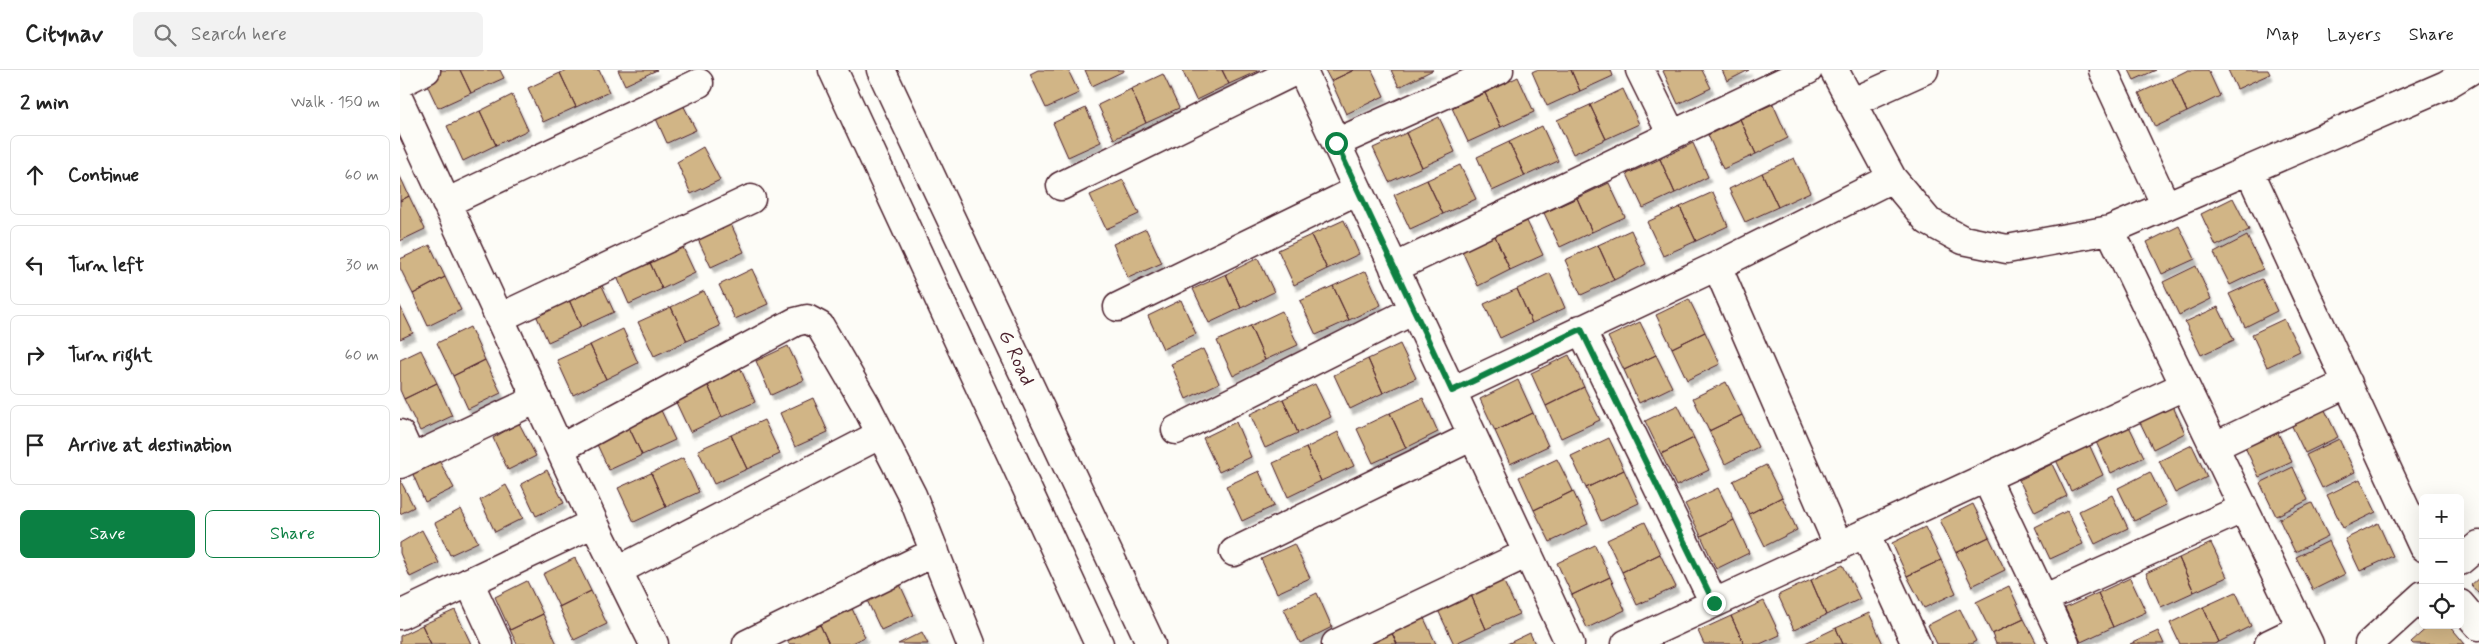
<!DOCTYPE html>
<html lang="en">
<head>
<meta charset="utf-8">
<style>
  :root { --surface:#fff; --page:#f2f2f2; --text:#222; --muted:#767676; --line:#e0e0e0; --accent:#0b8043 }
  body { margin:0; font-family:Mynerve,sans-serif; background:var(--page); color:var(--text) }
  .controls { position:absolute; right:15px; bottom:15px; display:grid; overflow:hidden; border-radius:8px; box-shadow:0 5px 20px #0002 }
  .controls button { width:45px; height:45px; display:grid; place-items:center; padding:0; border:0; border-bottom:1px solid var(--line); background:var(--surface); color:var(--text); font:25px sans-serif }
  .stop { position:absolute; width:15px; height:15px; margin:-11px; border:4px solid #0b8043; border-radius:50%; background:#fff }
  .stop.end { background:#0b8043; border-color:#fff; box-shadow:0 1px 5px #0008 }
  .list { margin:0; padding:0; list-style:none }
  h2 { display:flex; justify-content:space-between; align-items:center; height:65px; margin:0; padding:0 20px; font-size:21px }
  h2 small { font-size:16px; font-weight:400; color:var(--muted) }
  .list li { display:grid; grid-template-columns:32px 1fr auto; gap:15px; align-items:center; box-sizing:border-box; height:80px; margin:0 10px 10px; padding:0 10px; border:1px solid var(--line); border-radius:8px }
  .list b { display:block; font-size:19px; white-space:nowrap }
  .list em { font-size:16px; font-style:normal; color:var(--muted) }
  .actions { display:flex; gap:10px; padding:15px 20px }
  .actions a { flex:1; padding:11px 0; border:1px solid var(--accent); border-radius:8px; text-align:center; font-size:18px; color:var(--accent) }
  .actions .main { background:var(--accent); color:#fff }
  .icon { flex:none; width:28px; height:28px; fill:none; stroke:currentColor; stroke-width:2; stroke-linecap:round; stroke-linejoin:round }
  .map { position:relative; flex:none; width:2079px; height:574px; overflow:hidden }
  header { display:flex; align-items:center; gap:30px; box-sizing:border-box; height:70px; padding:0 25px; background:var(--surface); border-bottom:1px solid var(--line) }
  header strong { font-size:24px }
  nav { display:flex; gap:28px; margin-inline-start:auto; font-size:18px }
  .search { width:350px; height:45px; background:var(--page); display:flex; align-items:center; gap:12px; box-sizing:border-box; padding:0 18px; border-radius:8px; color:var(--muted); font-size:19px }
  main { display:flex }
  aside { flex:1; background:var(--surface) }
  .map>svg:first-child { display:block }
  .building { fill:#d1b586; stroke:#4a1f2b; filter:url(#shadow) }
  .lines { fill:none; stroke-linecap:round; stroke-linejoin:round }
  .street-casing { stroke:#4a1f2b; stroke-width:31 }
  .secondary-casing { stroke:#4a1f2b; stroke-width:31 }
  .street { stroke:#fdfcf7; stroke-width:28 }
  .secondary { stroke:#fdfcf7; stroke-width:28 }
  .route { stroke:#0b8043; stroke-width:6 }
  .labels { text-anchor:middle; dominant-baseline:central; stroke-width:4; stroke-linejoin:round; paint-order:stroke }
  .street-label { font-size:20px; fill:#4a1f2b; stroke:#fdfcf7 }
</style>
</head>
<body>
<header>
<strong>Citynav</strong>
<div class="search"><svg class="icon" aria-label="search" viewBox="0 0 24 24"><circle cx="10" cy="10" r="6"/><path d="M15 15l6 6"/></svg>Search here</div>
<nav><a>Map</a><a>Layers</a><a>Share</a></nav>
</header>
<main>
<aside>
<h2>2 min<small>Walk · 150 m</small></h2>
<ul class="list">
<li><svg class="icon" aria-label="ahead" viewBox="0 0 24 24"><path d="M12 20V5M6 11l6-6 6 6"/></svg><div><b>Continue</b></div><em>60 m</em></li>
<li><svg class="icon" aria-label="left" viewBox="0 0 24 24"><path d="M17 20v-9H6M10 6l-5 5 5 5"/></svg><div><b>Turn left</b></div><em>30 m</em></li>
<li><svg class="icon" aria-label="right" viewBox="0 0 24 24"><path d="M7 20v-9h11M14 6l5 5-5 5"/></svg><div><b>Turn right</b></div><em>60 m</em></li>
<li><svg class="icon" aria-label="arrive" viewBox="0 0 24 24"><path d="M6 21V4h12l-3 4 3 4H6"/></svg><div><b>Arrive at destination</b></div></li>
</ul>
<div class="actions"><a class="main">Save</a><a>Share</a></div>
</aside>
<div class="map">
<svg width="2079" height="574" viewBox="0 0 2079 574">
  <defs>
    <filter id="shadow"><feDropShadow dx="3" dy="5.5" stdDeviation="1" flood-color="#0004"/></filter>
  </defs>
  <rect width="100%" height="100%" fill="#fdfcf7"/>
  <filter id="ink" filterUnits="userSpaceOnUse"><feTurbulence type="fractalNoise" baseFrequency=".02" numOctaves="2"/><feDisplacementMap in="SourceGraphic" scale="10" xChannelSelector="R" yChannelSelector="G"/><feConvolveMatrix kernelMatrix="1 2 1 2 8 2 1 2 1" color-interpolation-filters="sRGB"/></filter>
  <g filter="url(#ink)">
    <path class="building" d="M31 0H60L71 23 38 38 22 4Z
      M60 0H100L104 8 71 23Z
      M167 0H199L209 22 176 37 160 3Z
      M218 0H257L225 15Z
      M638 0H668L679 23 646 38 630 4Z
      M685 0H724V1L692 16Z
      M782 0H822L829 14 796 30Z
      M822 0H860L829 14Z
      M925 0H954L931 11Z
      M954 0H972L984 26 946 44 931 11Z
      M991 0H1033L999 17Z
      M1136 0H1171L1180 21 1147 36 1132 2Z
      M1171 0H1211L1213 6 1180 21Z
      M1265 0H1302L1311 18 1278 34 1263 1Z
      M1322 0H1349L1327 11Z
      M1729 0H1756L1734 10Z
      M1788 0H1808L1820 26 1787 42 1772 8Z
      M1828 0H1868L1870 4 1837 19Z
      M160 3 176 37 143 52 128 18Z
      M763 4 779 38 746 53 731 19Z
      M1118 7 1134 42 1101 57 1085 23Z
      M1772 8 1787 42 1755 57 1739 23Z
      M731 19 746 53 714 69 698 35Z
      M1223 19 1239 54 1206 69 1190 35Z
      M1085 23 1101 57 1068 72 1052 38Z
      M112 25 128 60 96 75 80 41Z
      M279 27 296 60 267 73 253 42Z
      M1373 34 1388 68 1356 84 1340 49Z
      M1190 35 1206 69 1173 84 1157 50Z
      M686 38 701 72 668 87 653 53Z
      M80 41 96 75 63 91 47 56Z
      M1039 47 1055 82 1022 97 1006 63Z
      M1340 49 1356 84 1323 99 1308 65Z
      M1142 56 1158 91 1125 106 1109 72Z
      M1006 63 1022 97 989 112 973 78Z
      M1109 72 1125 106 1092 121 1077 87Z
      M1293 73 1308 107 1275 123 1260 89Z
      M303 77 320 110 291 124 277 92Z
      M1394 88 1410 122 1378 137 1362 103Z
      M1260 89 1275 123 1243 138 1227 104Z
      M1060 95 1076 129 1043 144 1027 110Z
      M1362 103 1378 137 1345 152 1329 119Z
      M0 106 9 126 0 131Z
      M723 110 739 144 706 159 690 125Z
      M1027 110 1043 144 1010 159 994 125Z
      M1209 113 1225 147 1192 162 1177 128Z
      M1313 122 1328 156 1296 171 1280 137Z
      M9 126 25 159 0 171V131Z
      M1177 128 1192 162 1160 177 1144 143Z
      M1833 128 1849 160 1816 176 1801 144Z
      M1280 137 1296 171 1263 186 1247 152Z
      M328 148 344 182 311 197 295 163Z
      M944 150 959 184 927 199 911 165Z
      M1127 151 1143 185 1110 200 1095 166Z
      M1779 156 1795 189 1762 204 1747 172Z
      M746 159 762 193 728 208 713 174Z
      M1231 160 1246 194 1214 210 1198 175Z
      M911 165 927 199 894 215 878 180Z
      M1095 166 1110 200 1078 216 1062 181Z
      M1847 166 1863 199 1830 215 1814 183Z
      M279 169 295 203 262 219 246 184Z
      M30 175 45 207 13 224 0 198V189Z
      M1198 175 1214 210 1181 225 1165 190Z
      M246 184 262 219 229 234 214 200Z
      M858 188 874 222 841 238 826 204Z
      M1796 196 1811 229 1779 245 1763 212Z
      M352 199 368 234 335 249 319 215Z
      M966 201 981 235 949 250 933 216Z
      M1150 203 1165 238 1132 253 1117 219Z
      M826 204 841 238 809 253 793 219Z
      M45 207 61 240 28 256 13 224Z
      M198 207 214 242 181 257 166 223Z
      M1862 209 1877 241 1845 257 1829 224Z
      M933 216 949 250 916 265 900 231Z
      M1117 219 1132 253 1100 268 1084 234Z
      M304 221 320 256 287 271 271 237Z
      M166 223 181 257 148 272 133 238Z
      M1289 229 1305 262 1272 278 1256 245Z
      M781 230 796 264 763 279 748 246Z
      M0 236 13 263 0 269Z
      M271 237 287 271 254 286 238 252Z
      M1818 237 1834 270 1801 285 1785 252Z
      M882 241 898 275 865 290 850 256Z
      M1884 249 1900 281 1867 297 1852 264Z
      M1240 252 1256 285 1224 300 1208 267Z
      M850 256 865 290 833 306 817 271Z
      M70 257 85 290 53 306 37 273Z
      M223 259 238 293 206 309 190 275Z
      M1305 262 1320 294 1287 310 1272 278Z
      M1000 274 1016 308 983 323 968 289Z
      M190 275 206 309 173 325 157 290Z
      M388 276 404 310 371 325 356 291Z
      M803 279 819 313 786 329 771 294Z
      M21 280 37 313 4 329 0 320V290Z
      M1169 285 1184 317 1146 336 1131 303Z
      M1256 285 1272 317 1239 333 1224 300Z
      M968 289 983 323 950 339 934 305Z
      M85 290 101 323 68 339 53 306Z
      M340 297 355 332 322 347 307 313Z
      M1118 310 1133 343 1095 361 1080 329Z
      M1326 312 1342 345 1309 361 1293 328Z
      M37 313 52 346 20 361 4 329Z
      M307 313 322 347 290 362 274 328Z
      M915 314 931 347 898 363 883 329Z
      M1184 317 1200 350 1161 368 1146 336Z
      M413 328 428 362 395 377 380 343Z
      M1023 328 1038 362 1006 378 990 343Z
      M883 329 898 363 865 378 850 344Z
      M1770 330 1785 363 1753 379 1737 346Z
      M1922 334 1938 367 1905 383 1889 350Z
      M1278 335 1294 368 1261 384 1245 351Z
      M259 336 275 370 242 385 226 351Z
      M990 343 1006 378 973 393 957 359Z
      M1133 343 1148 376 1110 394 1095 361Z
      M1342 345 1358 377 1325 394 1309 361Z
      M364 350 380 384 347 399 331 365Z
      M226 351 242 385 209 400 193 366Z
      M836 352 851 387 819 402 803 368Z
      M119 353 136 386 108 400 93 368Z
      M1728 354 1744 387 1711 403 1695 370Z
      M1876 359 1892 392 1859 407 1844 375Z
      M938 362 954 396 921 411 906 378Z
      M331 365 347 399 314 414 298 380Z
      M1209 368 1224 400 1186 418 1171 386Z
      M1294 368 1309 400 1276 416 1261 384Z
      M1939 369 1955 402 1922 418 1906 385Z
      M1688 372 1703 405 1671 421 1655 388Z
      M1792 375 1807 407 1775 423 1759 391Z
      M906 378 921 411 888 427 873 393Z
      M36 385 54 418 25 432 11 400Z
      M283 388 299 422 266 437 251 403Z
      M1157 389 1173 421 1134 440 1119 407Z
      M1652 394 1667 426 1635 442 1619 410Z
      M1366 395 1382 427 1349 444 1333 411Z
      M1893 397 1908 430 1876 446 1860 413Z
      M147 400 164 433 136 446 121 414Z
      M1224 400 1239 433 1201 451 1186 418Z
      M859 401 874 436 842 451 826 416Z
      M1750 402 1766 435 1734 451 1718 418Z
      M251 403 266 437 234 452 218 418Z
      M1960 409 1976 442 1943 458 1927 425Z
      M0 410 14 437 0 444Z
      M106 415 123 448 95 462 80 430Z
      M1318 418 1334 450 1301 466 1285 434Z
      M1173 421 1188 454 1150 472 1134 440Z
      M1712 425 1728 458 1695 474 1679 441Z
      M1382 427 1397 460 1365 476 1349 444Z
      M1912 433 1928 466 1895 482 1879 449Z
      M1573 434 1589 467 1556 483 1540 450Z
      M61 439 78 472 50 485 35 453Z
      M1667 441 1683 474 1650 489 1635 457Z
      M1334 450 1349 483 1316 499 1301 466Z
      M1245 452 1260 484 1222 502 1207 470Z
      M1978 453 1993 486 1960 501 1945 469Z
      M1525 457 1541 490 1507 506 1492 473Z
      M22 460 39 493 10 507 0 483V473Z
      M1589 467 1605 500 1572 516 1556 483Z
      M1929 471 1945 504 1913 520 1896 487Z
      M1811 473 1827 507 1794 522 1779 488Z
      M894 474 910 508 877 523 861 489Z
      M1195 475 1210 507 1172 525 1157 493Z
      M1260 484 1276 517 1237 535 1222 502Z
      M175 488 191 521 159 537 143 504Z
      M1779 488 1794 522 1761 537 1746 503Z
      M1541 490 1556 523 1524 538 1507 506Z
      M1443 495 1460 529 1426 545 1411 510Z
      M1210 507 1225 540 1187 558 1172 525Z
      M1730 508 1746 542 1713 557 1698 523Z
      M2079 508V524L2071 515Z
      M498 510 514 545 481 560 465 526Z
      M1103 510 1119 544 1086 559 1071 525Z
      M1411 510 1426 545 1394 560 1378 525Z
      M127 511 143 544 110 560 95 527Z
      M1609 516 1624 549 1592 564 1576 532Z
      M191 521 207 554 174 570 159 537Z
      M1836 522 1851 556 1819 572 1803 537Z
      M917 523 932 557 900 573 884 539Z
      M1698 523 1713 557 1681 572 1665 538Z
      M1071 525 1086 559 1054 574 1038 540Z
      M1364 531 1380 565 1360 574H1344L1331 546Z
      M449 532 465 567 449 574H429L417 548Z
      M1803 537 1819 572 1814 574H1780L1770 553Z
      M1560 539 1576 571 1571 574H1537L1528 555Z
      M55 540 71 574H31L22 555Z
      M1469 543 1483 574H1443L1436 558Z
      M143 544 157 574H117L110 560Z
      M1023 546 1036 574H997L991 561Z
      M1331 546 1344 574H1304L1298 561Z
      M417 548 429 574H389L384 563Z
      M1624 549 1637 574H1596L1592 564Z
      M22 555 31 574H0V566Z
      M2030 555H2049L2065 574H2013L2011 572Z
      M1436 558 1443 574H1403Z
      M991 561 997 574H962Z
      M1758 561 1764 574H1730Z
      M522 562 528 574H498Z
      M1130 563 1135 574H1107Z"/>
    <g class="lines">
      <g class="street-casing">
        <path id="street" d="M902 0 1170 574
          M1240 0 1272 65
          M1434 0 1492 108 1528 151 1563 170 1607 179 1710 160 2046 15 2071 0
          M1703 0 1766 136
          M0 13 26 0
          M0 32 194 453
          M1451 33 1524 0
          M936 73 1099 0
          M1849 100 2023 477
          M661 116 897 0
          M46 133 299 13
          M1710 160 1909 574
          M1317 196 1439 477
          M994 198 1408 0
          M718 237 958 120
          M99 248 351 129
          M1181 259 1314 533
          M1052 321 1317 196 1492 108
          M776 360 1014 240
          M0 364 11 388
          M1815 376 1948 313
          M161 378 395 252 407 249 420 256 466 335 512 425 571 574
          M0 394 137 329
          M1586 408 1665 574
          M1465 463 1516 574
          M834 482 1073 366
          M2060 491 2079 475
          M219 500 481 364
          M69 512 98 574
          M1643 529 1842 439
          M2060 534 2079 556
          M0 545 194 453 254 574
          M347 574 535 482
          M936 574 1128 483
          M1226 574 1784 316
          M1869 574 1900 559
          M1969 574 2023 525"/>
      </g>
      <g class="secondary-casing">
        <g id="secondary">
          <path d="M433 0 699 574"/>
          <path id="s1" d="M481 0 751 574"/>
        </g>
      </g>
      <use href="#street" class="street"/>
      <use href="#secondary" class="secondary"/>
    </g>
  </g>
  <g class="lines" filter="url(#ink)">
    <path class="route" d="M936 73 1052 321 1181 259 1314 533"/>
  </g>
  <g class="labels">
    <g class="street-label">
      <text stroke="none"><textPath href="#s1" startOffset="318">G Road</textPath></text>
    </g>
  </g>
</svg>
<div class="controls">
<button>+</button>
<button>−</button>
<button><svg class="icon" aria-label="locate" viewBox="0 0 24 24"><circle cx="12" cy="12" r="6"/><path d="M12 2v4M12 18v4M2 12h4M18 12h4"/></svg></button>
</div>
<div class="stop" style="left:936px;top:73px"></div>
<div class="stop end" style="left:1314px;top:533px"></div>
</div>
</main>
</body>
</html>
